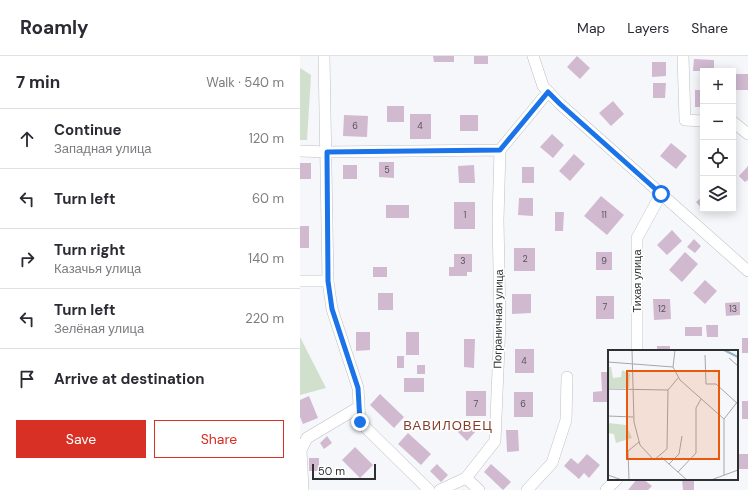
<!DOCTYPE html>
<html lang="en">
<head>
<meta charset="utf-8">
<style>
  :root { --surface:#fff; --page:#f7f7f7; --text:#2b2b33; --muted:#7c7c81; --line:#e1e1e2; --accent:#d93025 }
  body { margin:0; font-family:"DM Sans",sans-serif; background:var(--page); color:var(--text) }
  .controls { position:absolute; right:12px; top:12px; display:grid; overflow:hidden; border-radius:0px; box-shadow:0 2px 10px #0003 }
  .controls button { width:36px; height:36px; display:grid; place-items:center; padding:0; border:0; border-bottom:1px solid var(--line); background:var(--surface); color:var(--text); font:20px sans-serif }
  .scale { position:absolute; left:12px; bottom:10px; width:64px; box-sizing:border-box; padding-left:4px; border:2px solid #2e2f30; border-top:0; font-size:11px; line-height:14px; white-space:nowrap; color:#2e2f30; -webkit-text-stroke:3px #fff; paint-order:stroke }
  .stop { position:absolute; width:12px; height:12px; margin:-9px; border:3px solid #1a73e8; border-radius:50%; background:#fff }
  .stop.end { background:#1a73e8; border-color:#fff; box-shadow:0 1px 4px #0008 }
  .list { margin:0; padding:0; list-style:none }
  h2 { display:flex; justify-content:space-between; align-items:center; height:52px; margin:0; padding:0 16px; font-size:17px }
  h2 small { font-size:13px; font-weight:400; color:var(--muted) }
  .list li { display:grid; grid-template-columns:26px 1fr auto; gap:12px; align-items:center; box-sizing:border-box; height:60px; padding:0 16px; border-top:1px solid var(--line) }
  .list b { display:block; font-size:15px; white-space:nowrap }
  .list p { margin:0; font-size:13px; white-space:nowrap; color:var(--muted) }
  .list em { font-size:13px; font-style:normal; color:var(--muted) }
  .actions { display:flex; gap:8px; padding:12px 16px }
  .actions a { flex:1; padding:9px 0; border:1px solid var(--accent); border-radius:0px; text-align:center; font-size:14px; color:var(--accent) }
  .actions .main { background:var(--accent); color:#fff }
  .icon { flex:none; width:22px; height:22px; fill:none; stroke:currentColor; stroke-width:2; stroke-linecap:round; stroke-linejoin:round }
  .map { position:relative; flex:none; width:448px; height:434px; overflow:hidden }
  header { display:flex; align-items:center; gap:24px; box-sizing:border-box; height:56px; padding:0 20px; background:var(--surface); border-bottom:1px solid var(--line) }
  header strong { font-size:19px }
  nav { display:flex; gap:22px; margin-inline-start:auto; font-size:14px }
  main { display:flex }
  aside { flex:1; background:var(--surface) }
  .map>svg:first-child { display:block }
  .green { fill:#d1dfcd }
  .building { fill:#d1bad0 }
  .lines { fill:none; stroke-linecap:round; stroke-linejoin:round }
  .minor-casing { stroke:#bec0c3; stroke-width:12 }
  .minor { stroke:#fff; stroke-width:11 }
  .route { stroke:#1a73e8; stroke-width:5 }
  .labels { text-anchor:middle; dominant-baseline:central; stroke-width:3.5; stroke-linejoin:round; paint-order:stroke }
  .number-label { font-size:9px; fill:#575258 }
  .street-label { font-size:11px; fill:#2e2f30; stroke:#fff }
  .quarter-label { font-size:13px; letter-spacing:1px; fill:#833f29; stroke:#fff }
  .inset-river { fill:none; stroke:#91b3c0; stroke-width:2 }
  .inset-road { fill:none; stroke:#a5a7a9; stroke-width:1 }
  .view { fill:#e8590c; fill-opacity:0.15; stroke:#e8590c; stroke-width:2 }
  .inset-edge { fill:none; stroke:#2e2f30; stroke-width:2 }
</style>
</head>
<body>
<header>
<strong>Roamly</strong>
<nav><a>Map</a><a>Layers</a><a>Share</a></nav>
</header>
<main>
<aside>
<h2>7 min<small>Walk · 540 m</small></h2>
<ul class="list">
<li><svg class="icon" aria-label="ahead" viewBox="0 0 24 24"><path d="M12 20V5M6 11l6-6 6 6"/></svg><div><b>Continue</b><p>Западная улица</p></div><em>120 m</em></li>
<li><svg class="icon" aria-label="left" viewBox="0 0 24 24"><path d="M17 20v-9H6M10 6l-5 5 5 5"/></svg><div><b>Turn left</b></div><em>60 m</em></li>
<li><svg class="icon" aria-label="right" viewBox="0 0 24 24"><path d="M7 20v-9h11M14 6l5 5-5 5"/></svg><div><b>Turn right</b><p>Казачья улица</p></div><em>140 m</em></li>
<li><svg class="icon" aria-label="left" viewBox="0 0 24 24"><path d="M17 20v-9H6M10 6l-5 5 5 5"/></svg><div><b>Turn left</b><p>Зелёная улица</p></div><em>220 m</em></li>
<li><svg class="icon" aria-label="arrive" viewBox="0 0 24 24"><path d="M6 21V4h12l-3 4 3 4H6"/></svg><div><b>Arrive at destination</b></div></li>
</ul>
<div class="actions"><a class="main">Save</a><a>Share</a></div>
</aside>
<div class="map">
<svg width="448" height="434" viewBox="0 0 448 434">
  <rect width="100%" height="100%" fill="#f5f7fa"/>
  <path class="green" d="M0 12 11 19 7 84H0Z
    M0 281 26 332 0 339Z"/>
  <path class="building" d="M133 0H154V6H134Z
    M174 0H188V8H174Z
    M277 0 290 12 280 23 267 11Z
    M394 3 414 4V15H393Z
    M352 6H366V20L352 21Z
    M433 18H448V34H433Z
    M353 27H366L365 42H353Z
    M395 34H403V51H395Z
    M313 45 324 58 311 70 299 57Z
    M87 50H104V66H87Z
    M110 58H131V83H110Z
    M44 59 68 60 67 81 43 80Z
    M160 59H178V75H160Z
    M252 78 264 89 253 102 240 91Z
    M371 87 387 100 376 113 360 100Z
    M274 98 285 108 270 125 259 115Z
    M79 106H94V122L79 121Z
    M0 107H11V123H0Z
    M43 109H57V123H43Z
    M174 109 175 127H159L158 110Z
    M448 110V124L445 126 439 120Z
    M222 111H234V127H222Z
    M301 140 324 159 307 179 284 160Z
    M403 140V153H407L404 155 396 146Z
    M219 142H233V160L218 159Z
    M154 146H175V173H154Z
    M86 149H109V162H86Z
    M255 156H264L263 175H255Z
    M0 170H9V192H0Z
    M372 174 382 185 367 199 357 189Z
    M394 183 401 190 395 197 387 191Z
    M214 192H235V215H214Z
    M296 196H312V214H296Z
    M385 196 398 208 382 226 369 214Z
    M154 198H172V216H167V220H149V211H154Z
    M73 211H87V221H73Z
    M405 224 417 235 405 248 393 237Z
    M78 237H93V254H78Z
    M212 238H231V257L212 258Z
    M296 240H314V263H296Z
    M353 243H370L371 263 354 264Z
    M440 246V259L426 260 425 247Z
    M406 269H418V281H407Z
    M385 271H402V280H385Z
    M56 276H70V294L56 295Z
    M106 276H119V299H106Z
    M442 282H448V297H442Z
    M164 283H175L174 312 164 311Z
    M357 290H370V295H357Z
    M215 293H234V317H215Z
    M97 300H104V312H97Z
    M117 309H125V318H117Z
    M301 316H309L308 346H293V336L302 335Z
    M104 322H124V336H104Z
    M166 335H186V360H166Z
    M214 336H233V361H214Z
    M80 338 104 361 94 372 70 349Z
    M9 340 18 362 3 368 0 361V344Z
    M442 345H448V363H442Z
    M166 366 176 375 167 385 157 375Z
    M206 374H218L219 395 207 396Z
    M108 377 131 398 121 409 98 388Z
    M27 380 32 387 24 393 20 387Z
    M55 391 73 409 60 422 42 404Z
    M287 398 300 409 289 422 284 417 279 423 264 410 271 402 278 408Z
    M439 398H448V413H439Z
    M9 402H19V415H9Z
    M137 408 148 419 141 426 130 415Z
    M191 408 211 426 203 434 184 416Z
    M337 423H343L352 430 348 434H328Z
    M382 423H394V434H383Z"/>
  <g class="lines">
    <g class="minor-casing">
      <path id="minor" d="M24 0 28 225 32 253 58 332 60 366 129 434
        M233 0 243 30 260 48 448 215
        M383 0 385 64 403 65
        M433 66 448 78
        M200 94 248 36
        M0 95 27 96 200 94
        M0 225H28
        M337 295V182L361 138
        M166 422 179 434
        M3 434 1 394 7 382 59 351
        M140 434 166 422 195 385 200 266 198 164 200 94
        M227 434 252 407 266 364 267 321
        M306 434 317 423"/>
    </g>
    <use href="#minor" class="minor"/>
  </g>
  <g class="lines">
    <path class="route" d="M60 366 58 332 32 253 28 225 27 96 200 94 248 36 260 48 361 138"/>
  </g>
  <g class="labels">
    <g class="number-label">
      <text x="55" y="70">6</text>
      <text x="120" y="70">4</text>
      <text x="87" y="114">5</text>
      <text x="165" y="159">1</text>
      <text x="304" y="159">11</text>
      <text x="225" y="203">2</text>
      <text x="163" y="205">3</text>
      <text x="304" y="205">9</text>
      <text x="305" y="251">7</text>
      <text x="362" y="253">12</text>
      <text x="433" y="253">13</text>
      <text x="224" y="305">4</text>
      <text x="176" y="348">7</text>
      <text x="223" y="348">6</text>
    </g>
    <g class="street-label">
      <text transform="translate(337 225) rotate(-90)">Тихая улица</text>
      <text transform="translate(198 263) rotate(-89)">Пограничная улица</text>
    </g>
    <g class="quarter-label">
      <text x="148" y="369">ВАВИЛОВЕЦ</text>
    </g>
  </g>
  <g transform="translate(308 294)">
    <rect width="130" height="130" fill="#f5f7fa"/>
    <path d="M0 17H3L5 28 13 27 14 20 22 24 21 38H0ZM0 73 18 75 24 88 8 93 6 84 0 83Z" fill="#d1dfcd"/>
    <path class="inset-river" d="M116 0 130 7"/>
    <path class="inset-road" d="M24 0 26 72 32 95 46 110 59 99 60 40M97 5 98 34H108L130 54M121 8 130 16M0 12 65 17 72 30 116 69V125M65 17 67 0M0 39 60 40M60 40 70 28M0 66 25 67M116 69 130 51M53 107 79 130M61 114 71 104 74 86M70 122 88 103V58L93 49M0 125 14 130H62M21 130 20 101 31 92M103 130 130 120"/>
    <path class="view" d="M19 21H111V109H19Z"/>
    <rect width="130" height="130" class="inset-edge"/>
  </g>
</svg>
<div class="controls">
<button>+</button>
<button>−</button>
<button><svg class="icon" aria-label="locate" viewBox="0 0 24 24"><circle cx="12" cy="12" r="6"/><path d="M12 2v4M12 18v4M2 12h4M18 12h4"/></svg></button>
<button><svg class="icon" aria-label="layers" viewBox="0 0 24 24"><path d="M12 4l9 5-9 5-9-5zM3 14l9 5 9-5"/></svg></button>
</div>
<div class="scale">50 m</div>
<div class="stop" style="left:361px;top:138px"></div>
<div class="stop end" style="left:60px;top:366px"></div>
</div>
</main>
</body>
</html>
